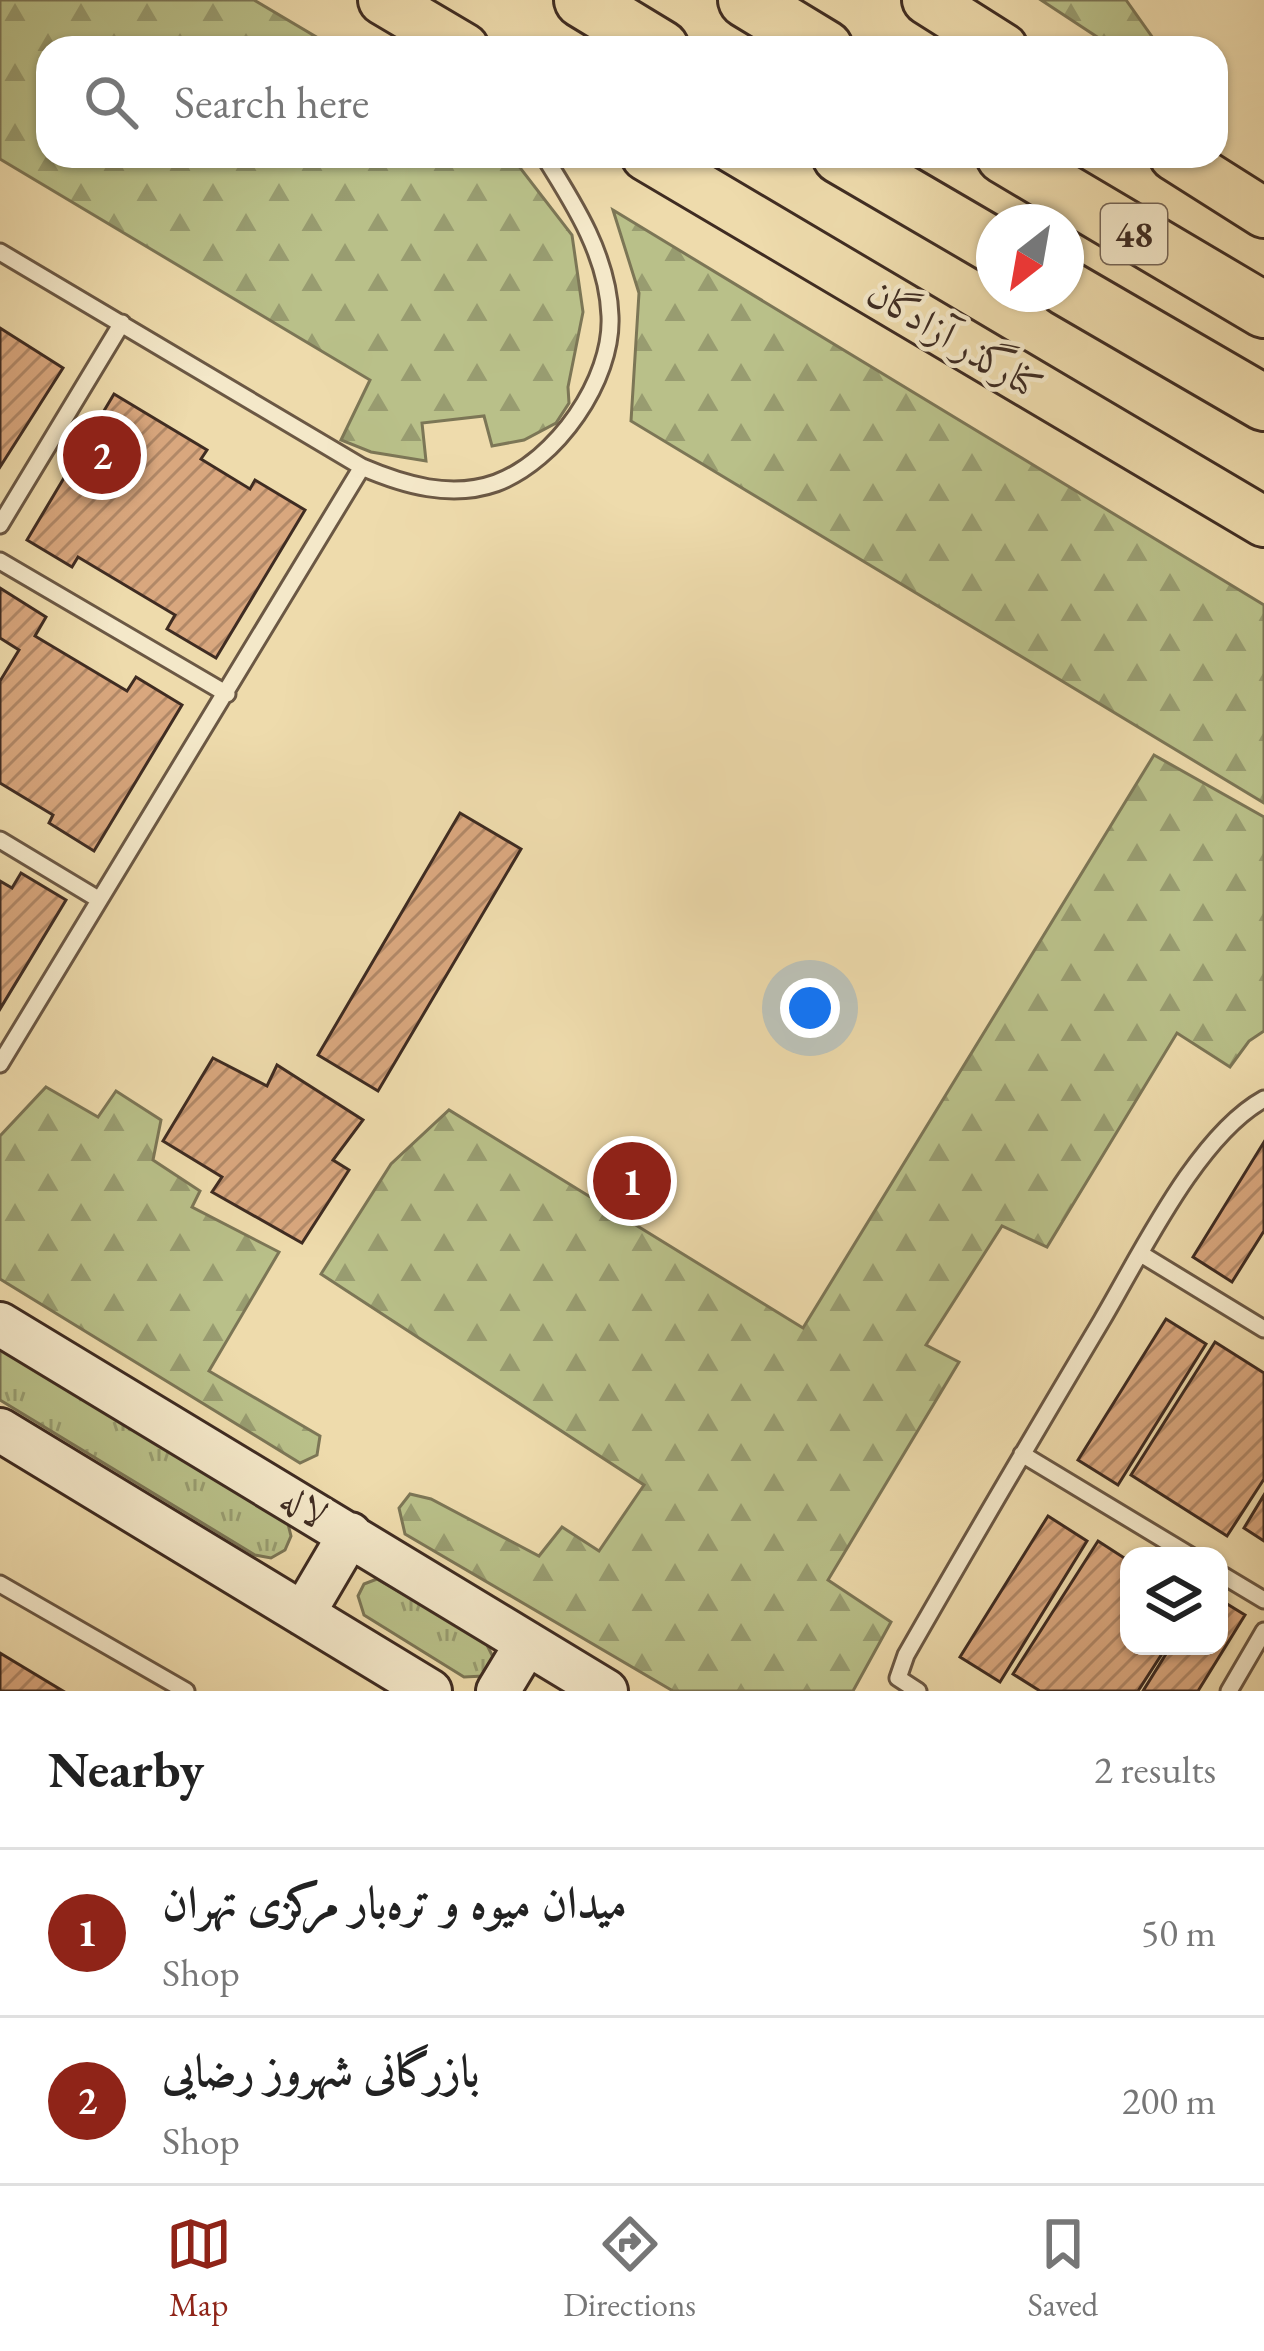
<!DOCTYPE html>
<html lang="en">
<head>
<meta charset="utf-8">
<style>
  :root { --surface:#fff; --page:#f6f6f6; --text:#222; --muted:#767676; --line:#e0e0e0; --accent:#8f2418 }
  body { margin:0; font-family:"EB Garamond",Amiri,serif; background:var(--page); color:var(--text) }
  .controls { position:absolute; right:36px; bottom:36px; display:grid; overflow:hidden; border-radius:24px; box-shadow:0 3px 9px #0004 }
  .controls button { width:108px; height:108px; display:grid; place-items:center; padding:0; border:0; border-bottom:3px solid var(--line); background:var(--surface); color:var(--text); font:60px sans-serif }
  .compass { position:absolute; left:976px; top:204px; width:108px; height:108px; border-radius:50%; background:var(--surface); box-shadow:0 3px 9px #0004; rotate:211deg }
  .you { position:absolute; left:810px; top:1008px; width:42px; height:42px; margin:-30px; border:9px solid #fff; border-radius:50%; background:#1a73e8; box-shadow:0 0 0 18px #1a73e833 }
  .badge { display:grid; place-items:center; width:78px; height:78px; border-radius:50%; background:var(--accent); color:#fff; font-size:39px; font-weight:700 }
  .pin { position:absolute; translate:-50% -50%; border:6px solid #fff; box-shadow:0 3px 12px #0006 }
  .list { margin:0; padding:0; list-style:none }
  h2 { display:flex; justify-content:space-between; align-items:center; height:156px; margin:0; padding:0 48px; font-size:51px }
  h2 small { font-size:39px; font-weight:400; color:var(--muted) }
  .list li { display:grid; grid-template-columns:78px 1fr auto; gap:36px; align-items:center; box-sizing:border-box; height:168px; padding:0 48px; border-top:3px solid var(--line) }
  .list b { display:block; font-size:45px; white-space:nowrap }
  .list p { margin:0; font-size:39px; white-space:nowrap; color:var(--muted) }
  .list em { font-size:39px; font-style:normal; color:var(--muted) }
  .icon { flex:none; width:66px; height:66px; fill:none; stroke:currentColor; stroke-width:2; stroke-linecap:round; stroke-linejoin:round }
  .map { position:relative; flex:none; width:1264px; height:1691px; overflow:hidden }
  .search { position:absolute; background:var(--surface); box-shadow:0 3px 9px #0004; left:36px; right:36px; top:36px; height:132px; display:flex; align-items:center; gap:30px; box-sizing:border-box; padding:0 42px; border-radius:36px; color:var(--muted); font-size:45px }
  .sheet { height:492px; background:var(--surface) }
  nav { display:flex; justify-content:space-around; align-items:center; box-sizing:border-box; height:168px; border-top:3px solid var(--line); background:var(--surface); font-size:33px; color:var(--muted) }
  nav a { display:grid; justify-items:center; gap:6px }
  nav .on { color:var(--accent) }
  .map>svg:first-child { display:block }
  .grass { fill:url(#grass-tufts); stroke:#7c7656; stroke-width:3 }
  .forest { fill:url(#forest-firs); stroke:#7c7656; stroke-width:3 }
  .building { fill:url(#building-hatch); stroke:#3f2c22; stroke-width:3 }
  .lines { fill:none; stroke-linecap:round; stroke-linejoin:round }
  .lane-casing { stroke:#6b5844; stroke-width:21 }
  .secondary-casing { stroke:#3f2c22; stroke-width:48 }
  .primary-casing { stroke:#3f2c22; stroke-width:54 }
  .highway-casing { stroke:#3f2c22; stroke-width:60 }
  .lane { stroke:#f4e8c9; stroke-width:15 }
  .secondary { stroke:#f4e8c9; stroke-width:42 }
  .primary { stroke:#eedbac; stroke-width:48 }
  .highway { stroke:#eedbac; stroke-width:54 }
  .labels { text-anchor:middle; dominant-baseline:central; stroke-width:9; stroke-linejoin:round; paint-order:stroke }
  .shield { fill:#f4e8c9; stroke:#756454; stroke-width:3 }
  .shield-label { font-size:36px; font-weight:bold; fill:#3f2c22 }
  .street-label { font-size:39px; fill:#3f2c22; stroke:#f4e8c9 }
</style>
</head>
<body>
<div class="map">
<svg width="1264" height="1691" viewBox="0 0 1264 1691">
  <defs>
    <pattern id="grass-tufts" width="24" height="20" patternUnits="userSpaceOnUse" patternTransform="scale(3)"><rect width="24" height="20" fill="#b9c089"/><path d="M3 7l-1-3M5 7V3M7 7l1-3M15 17l-1-3M17 17v-4M19 17l1-3" fill="none" stroke="#989c70"/></pattern>
    <pattern id="forest-firs" width="22" height="20" patternUnits="userSpaceOnUse" patternTransform="scale(3)"><rect width="22" height="20" fill="#b9c089"/><path d="M5 1l3.5 6h-7zM16 11l3.5 6h-7z" fill="#989c70"/></pattern>
    <pattern id="building-hatch" width="6" height="6" patternUnits="userSpaceOnUse" patternTransform="scale(3)"><rect width="6" height="6" fill="#d9a77e"/><path d="M-1 1l2-2M0 6l6-6M5 7l2-2" fill="none" stroke="#b18867"/></pattern>
  </defs>
  <rect width="100%" height="100%" fill="#eedbac"/>
  <filter id="stains"><feTurbulence type="fractalNoise" baseFrequency=".00167" numOctaves="4"/><feColorMatrix values="0 0 0 0 .2 0 0 0 0 .09 0 0 0 0 .02 0 0 0 .5 -.17"/></filter>
  <radialGradient id="worn" r=".72"><stop offset=".6" stop-color="#630" stop-opacity="0"/><stop offset="1" stop-color="#630" stop-opacity=".3"/></radialGradient>
  <path class="grass" d="M0 1346 287 1520 291 1536 285 1550 271 1558 255 1555 0 1400Z
    M377 1579 485 1641 494 1659 484 1676 464 1677 364 1615 358 1596 364 1584Z"/>
  <path class="forest" d="M0 0H254L335 48H48V156H511L572 235 583 312 568 387 569 403 556 423 524 440 492 446 484 416 422 423 426 461 371 452 341 440 370 380 0 159Z
    M1041 0H1126L1160 48H1114Z
    M613 210 1264 605V803L631 421 639 293Z
    M1154 755 1264 817V1031L1249 1041 1230 1067 1177 1033 1047 1247 1002 1226 926 1345 959 1362 828 1580 891 1622 853 1691H673L405 1534 399 1508 410 1494 431 1499 539 1556 562 1527 599 1551 644 1485 321 1274 391 1164 449 1110 803 1328Z
    M46 1087 98 1117 116 1091 161 1120 153 1160 200 1191 192 1207 279 1252 209 1371 320 1436 317 1455 300 1463 0 1279V1136Z"/>
  <path class="building" d="M0 328 63 368 0 467Z
    M114 394 207 450 201 459 250 489 255 480 305 510 216 658 167 629 175 615 78 557 72 567 27 540Z
    M0 588 46 617 35 636 127 691 136 677 182 705 94 851 49 823 53 815 0 783V681L19 650 0 638Z
    M460 813 521 849 378 1091 318 1055Z
    M21 873 66 900 0 1009V881L12 888Z
    M213 1058 267 1086 277 1065 363 1120 333 1160 349 1170 302 1243 212 1192 222 1177 163 1141Z
    M1264 1142V1231L1232 1282 1193 1257Z
    M1166 1319 1206 1344 1118 1485 1078 1460Z
    M1215 1342 1264 1373V1479L1227 1536 1131 1475Z
    M1264 1495V1541L1244 1528Z
    M1048 1516 1087 1541 1000 1682 960 1657Z
    M1098 1541 1129 1561V1646H1167L1138 1691H1040L1013 1674Z
    M1219 1599 1245 1615 1198 1691H1143L1171 1646H1219Z
    M0 1653 63 1691H0Z"/>
  <g class="lines">
    <g class="lane-casing">
      <path id="lane" d="M0 252 362 467C404 485 451 499 496 483 556 461 613 380 610 316 608 257 575 205 544 156
        M0 525 122 323
        M0 561 227 694
        M0 840 98 899
        M0 1064 362 467
        M1141 1254 1264 1329
        M1022 1454 1191 1556
        M1219 1573 1264 1600
        M0 1584 186 1691
        M918 1691 898 1678 906 1655C970 1543 1036 1431 1102 1320 1141 1254 1197 1136 1264 1099
        M1229 1691 1264 1631"/>
    </g>
    <g class="secondary-casing">
      <path id="secondary" d="M0 1324 606 1691
        M0 1430 430 1691
        M303 1614 350 1534
        M498 1691 527 1643"/>
    </g>
    <g class="primary-casing">
      <path id="primary" d="M383 0 464 48
        M927 0 1003 48
        M646 156 1264 522
        M1174 156 1264 213"/>
    </g>
    <g class="highway-casing">
      <path id="highway" d="M582 0 661 48
        M746 0 825 48
        M840 156 994 246
        M1004 156 1264 310
        M1066 288 1264 403"/>
    </g>
    <use href="#lane" class="lane"/>
    <use href="#secondary" class="secondary"/>
    <use href="#primary" class="primary"/>
    <use href="#highway" class="highway"/>
  </g>
  <g class="labels">
    <rect class="shield" x="1101" y="204" width="66" height="60" rx="9"/>
    <g class="shield-label">
      <text x="1134" y="234">48</text>
    </g>
    <g class="street-label">
      <text transform="translate(955 339) rotate(31)">کنارگذر آزادگان</text>
      <text transform="translate(304 1506) rotate(31)">لاله</text>
    </g>
  </g>
  <rect width="100%" height="100%" filter="url(#stains)"/>
  <rect width="100%" height="100%" fill="url(#worn)"/>
</svg>
<div class="controls">
<button><svg class="icon" aria-label="layers" viewBox="0 0 24 24"><path d="M12 4l9 5-9 5-9-5zM3 14l9 5 9-5"/></svg></button>
</div>
<svg class="compass" viewBox="-18 -18 36 36"><path d="M0-13l5 13h-10z" fill="#e53935"/><path d="M0 13l5-13h-10z" fill="#767676"/></svg>
<div class="you"></div>
<div class="pin badge" style="left:632px;top:1181px">1</div>
<div class="pin badge" style="left:102px;top:455px">2</div>
<div class="search"><svg class="icon" aria-label="search" viewBox="0 0 24 24"><circle cx="10" cy="10" r="6"/><path d="M15 15l6 6"/></svg>Search here</div>
</div>
<section class="sheet">
<h2>Nearby<small>2 results</small></h2>
<ul class="list">
<li><span class="badge">1</span><div><b>میدان میوه و تره‌بار مرکزی تهران</b><p>Shop</p></div><em>50 m</em></li>
<li><span class="badge">2</span><div><b>بازرگانی شهروز رضایی</b><p>Shop</p></div><em>200 m</em></li>
</ul>
</section>
<nav>
<a class="on"><svg class="icon" aria-label="map" viewBox="0 0 24 24"><path d="M3 6l6-2 6 2 6-2v14l-6 2-6-2-6 2zM9 4v14M15 6v14"/></svg>Map</a>
<a><svg class="icon" aria-label="directions" viewBox="0 0 24 24"><path d="M12 3l9 9-9 9-9-9zM9 14v-3h6M13 9l2 2-2 2"/></svg>Directions</a>
<a><svg class="icon" aria-label="saved" viewBox="0 0 24 24"><path d="M7 4h10v16l-5-4-5 4z"/></svg>Saved</a>
</nav>
</body>
</html>
